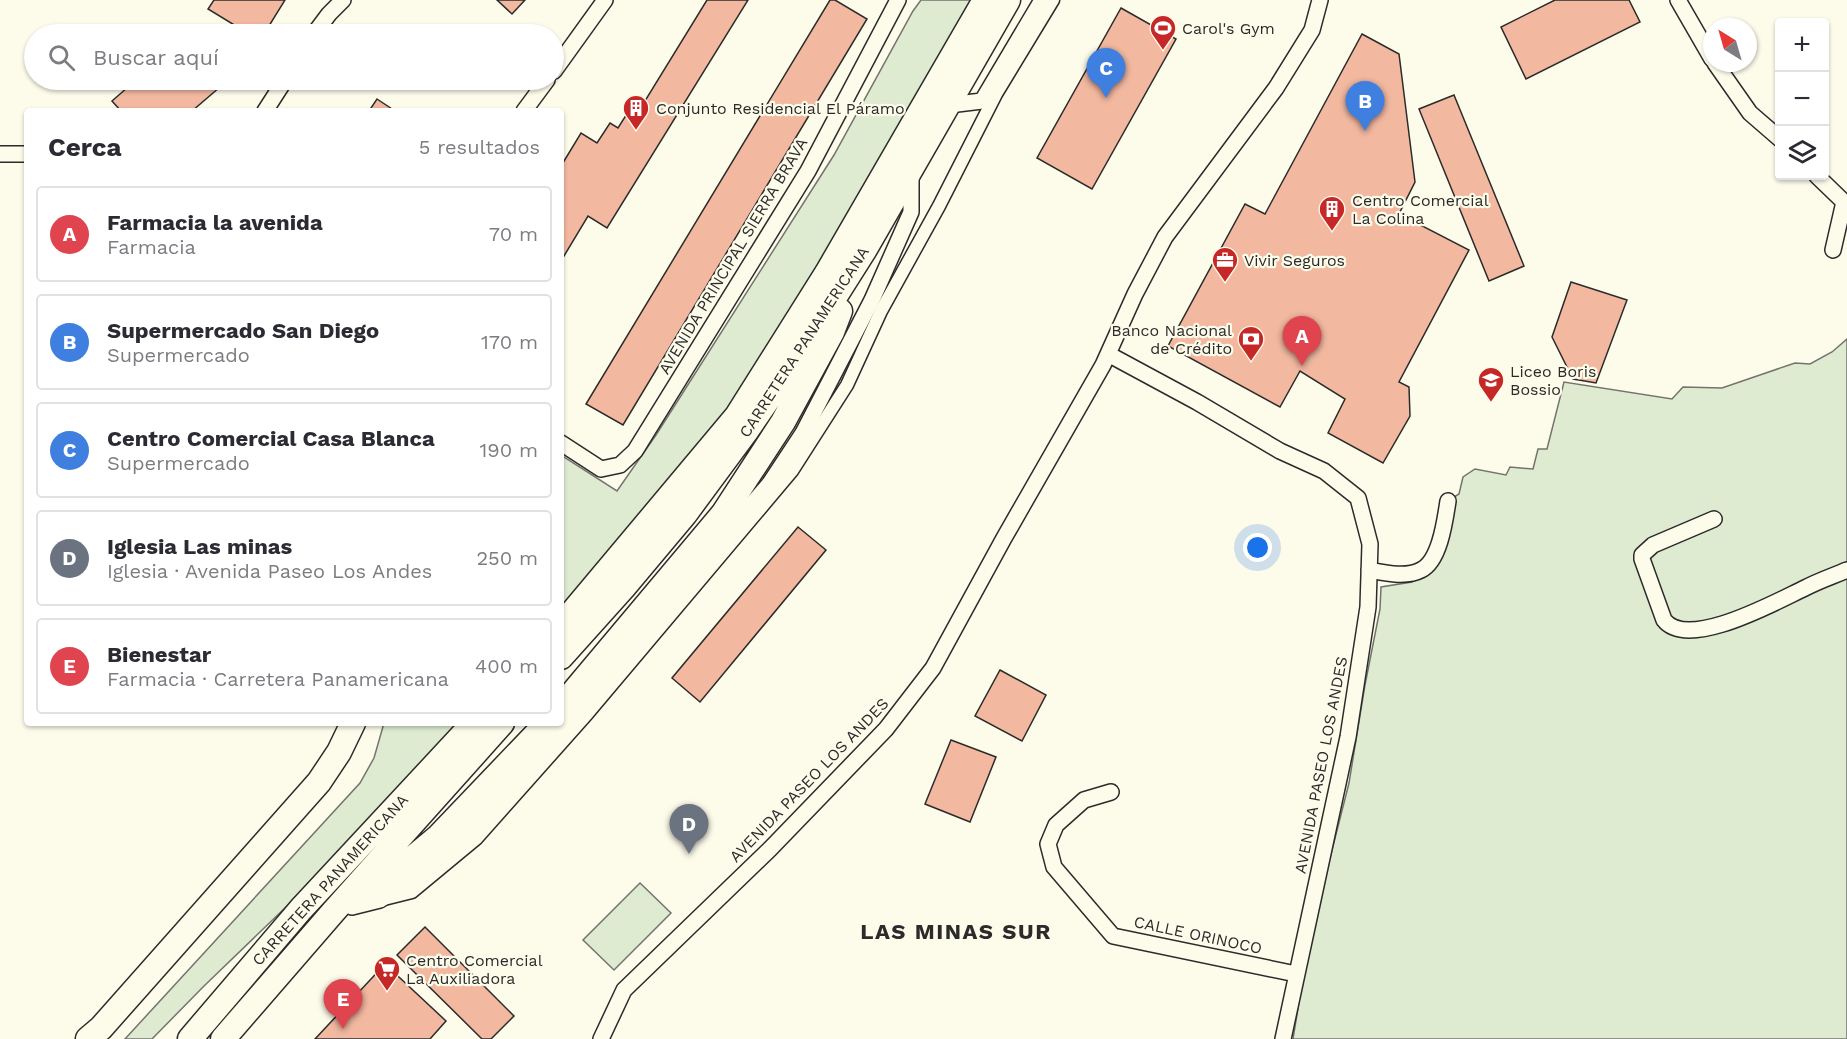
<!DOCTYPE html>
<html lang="es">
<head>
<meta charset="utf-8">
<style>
  :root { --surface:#fff; --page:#f7f7f7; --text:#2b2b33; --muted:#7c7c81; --line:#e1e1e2; --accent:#c62828 }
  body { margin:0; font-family:"Work Sans",sans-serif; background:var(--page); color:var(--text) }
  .controls { position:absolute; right:18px; top:18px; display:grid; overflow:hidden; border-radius:6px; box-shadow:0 2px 4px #0004 }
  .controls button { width:54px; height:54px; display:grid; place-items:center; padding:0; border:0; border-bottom:2px solid var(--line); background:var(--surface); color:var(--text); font:30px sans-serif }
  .compass { position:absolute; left:1703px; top:18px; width:54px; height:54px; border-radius:50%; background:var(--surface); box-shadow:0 2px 4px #0004; rotate:323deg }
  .you { position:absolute; left:1258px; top:548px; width:21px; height:21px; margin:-15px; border:4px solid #fff; border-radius:50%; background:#1a73e8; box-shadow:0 0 0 9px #1a73e833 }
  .badge { display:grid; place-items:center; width:39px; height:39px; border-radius:50%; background:var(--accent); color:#fff; font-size:20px; font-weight:700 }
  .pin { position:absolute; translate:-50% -50px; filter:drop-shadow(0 2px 3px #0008) }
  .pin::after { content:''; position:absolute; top:32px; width:21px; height:18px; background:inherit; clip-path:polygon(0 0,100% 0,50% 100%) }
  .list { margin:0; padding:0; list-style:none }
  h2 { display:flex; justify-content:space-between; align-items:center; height:78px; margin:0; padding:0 24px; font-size:26px }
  h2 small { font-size:20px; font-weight:400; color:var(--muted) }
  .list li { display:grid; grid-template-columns:39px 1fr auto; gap:18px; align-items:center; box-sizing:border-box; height:96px; margin:0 12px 12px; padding:0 12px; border:2px solid var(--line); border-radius:6px }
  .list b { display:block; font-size:22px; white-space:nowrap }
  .list p { margin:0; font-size:20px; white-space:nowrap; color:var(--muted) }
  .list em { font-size:20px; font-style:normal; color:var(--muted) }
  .icon { flex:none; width:33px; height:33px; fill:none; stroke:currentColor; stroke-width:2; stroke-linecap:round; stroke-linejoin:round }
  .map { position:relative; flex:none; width:1847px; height:1039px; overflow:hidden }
  .search { position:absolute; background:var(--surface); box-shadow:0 2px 4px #0004; left:24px; top:24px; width:540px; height:66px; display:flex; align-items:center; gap:15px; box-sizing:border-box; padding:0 21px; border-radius:33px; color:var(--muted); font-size:22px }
  .panel { position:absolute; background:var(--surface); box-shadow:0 2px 4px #0004; left:24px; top:108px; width:540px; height:618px; border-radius:6px }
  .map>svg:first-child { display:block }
  .green { fill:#deebd1; stroke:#74746e; stroke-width:1.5 }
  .building { fill:#f2b8a0; stroke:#2b2b2b; stroke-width:1.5 }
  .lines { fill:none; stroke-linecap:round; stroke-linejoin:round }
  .pedestrian-casing { stroke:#2b2b2b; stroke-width:15 }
  .minor-casing { stroke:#2b2b2b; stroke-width:18 }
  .primary-casing { stroke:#2b2b2b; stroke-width:27 }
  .pedestrian { stroke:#fdfbea; stroke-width:12 }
  .minor { stroke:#fdfbea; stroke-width:15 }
  .primary { stroke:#fdfbea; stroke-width:24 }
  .labels { text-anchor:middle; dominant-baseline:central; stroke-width:4.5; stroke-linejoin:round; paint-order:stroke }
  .poi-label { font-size:16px; fill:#2b2b2b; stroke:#fdfbea; text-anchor:start }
  .street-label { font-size:16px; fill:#2b2b2b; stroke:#fdfbea }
  .district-label { font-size:22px; font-weight:bold; letter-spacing:1.5px; fill:#2b2b2b; stroke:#fdfbea }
</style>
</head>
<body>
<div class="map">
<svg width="1847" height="1039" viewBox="0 0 1847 1039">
  <rect width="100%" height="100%" fill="#fdfbea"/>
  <path class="green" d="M921 0H974L791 315 714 433 561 608V455L617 491 656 435 834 155 913 11Z
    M1847 339V1039H1293L1300 996 1329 862 1349 783 1365 685 1380 609 1381 587 1412 582 1435 557 1448 501 1459 494 1463 477 1475 469 1506 475 1510 467 1533 469 1538 449H1547L1564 382 1672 399 1683 387 1722 388 1795 363 1810 364 1832 352Z
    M384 723H458L287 906 203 987 152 1039H125L360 783 374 758Z
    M640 883 671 913 614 970 583 940Z"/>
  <path class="building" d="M214 0H285L264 34H249L208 9Z
    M497 0H525L512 14Z
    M707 0H748L607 228 588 216 561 261V166L581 133 597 143 610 123 618 128 630 109 637 114Z
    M830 0H835L867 19 623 425 586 404Z
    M1555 0H1629L1640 22 1526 79 1501 27Z
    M1121 8 1176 39 1092 189 1037 158Z
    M1362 34 1399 54 1415 182 1399 214 1469 250 1399 382 1409 387 1410 416 1383 463 1328 433 1345 399 1300 371 1280 407 1168 346 1245 204 1265 214Z
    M136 80H226L227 81 192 111H121L112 101Z
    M1454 95 1524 266 1489 281 1419 109Z
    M377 99 395 111H369Z
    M1571 282 1627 300 1596 383 1573 379 1552 337Z
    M798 527 826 550 700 702 672 678Z
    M1000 670 1046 695 1022 741 975 716Z
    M951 740 996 757 970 822 925 804Z
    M425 927 514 1016 491 1039H482L397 955Z
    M385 964 446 1021 430 1039H315Z"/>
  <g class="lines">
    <g class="pedestrian-casing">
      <path id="pedestrian" d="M384 899 412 892 476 839 588 713 792 471 847 385 881 311 939 206 996 94 1053 0"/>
    </g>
    <g class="minor-casing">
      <path id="minor" d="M1678 0 1712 59
        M314 34 329 14 343 0
        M1715 63 1750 113 1780 139
        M554 71 605 0
        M949 105 982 101 1042 0
        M265 111 285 80
        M524 111 547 80
        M0 154H27
        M1817 176 1844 202 1833 250
        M1108 354 1197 402 1280 451 1324 471 1358 498 1370 544 1368 607 1348 737 1283 1039
        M561 443 601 469 620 465 635 451 808 171 898 0
        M1714 519 1653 545 1642 555V559L1664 620C1688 651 1777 601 1805 588 1818 581 1833 576 1847 570
        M1369 570C1385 573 1406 578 1421 570 1440 561 1445 520 1448 501
        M1111 792 1084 800 1056 825 1048 844 1054 867 1113 936 1296 974
        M352 907 380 900 444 855 484 815 770 483 803 433 872 300 911 212V172
        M601 1039 624 990 770 849 886 729 933 668 1004 538 1103 365 1135 294 1165 237 1276 88 1312 30 1320 0"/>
    </g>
    <g class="primary-casing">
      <path id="primary" d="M561 626 737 416 827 273 985 0
        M561 657 623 588 685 514 747 430 791 366 865 249 1008 0
        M561 707 723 514 783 422 832 332 840 311
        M357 897 395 873 438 837 547 723
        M88 1039 101 1028 319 782 339 752 353 723
        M190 1039 301 909 474 723
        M223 1039 334 911 502 723"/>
    </g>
    <use href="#pedestrian" class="pedestrian"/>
    <use href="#minor" class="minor"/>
    <use href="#primary" class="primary"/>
  </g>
  <defs>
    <g id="stadium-pin" transform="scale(1.35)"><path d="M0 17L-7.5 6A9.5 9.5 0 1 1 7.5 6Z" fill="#c62828" stroke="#fdfbea"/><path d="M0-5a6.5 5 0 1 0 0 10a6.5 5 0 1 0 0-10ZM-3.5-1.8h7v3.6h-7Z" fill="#fff"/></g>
    <g id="building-pin" transform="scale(1.35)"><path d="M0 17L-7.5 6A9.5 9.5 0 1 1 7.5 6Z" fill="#c62828" stroke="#fdfbea"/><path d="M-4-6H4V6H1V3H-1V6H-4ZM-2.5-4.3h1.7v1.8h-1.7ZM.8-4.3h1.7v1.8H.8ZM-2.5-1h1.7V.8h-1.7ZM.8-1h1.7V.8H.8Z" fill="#fff"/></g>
    <g id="office-pin" transform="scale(1.35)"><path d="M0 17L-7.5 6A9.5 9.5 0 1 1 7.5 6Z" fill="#c62828" stroke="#fdfbea"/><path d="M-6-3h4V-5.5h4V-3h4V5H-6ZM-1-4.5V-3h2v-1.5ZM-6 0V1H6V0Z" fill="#fff"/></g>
    <g id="bank-pin" transform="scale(1.35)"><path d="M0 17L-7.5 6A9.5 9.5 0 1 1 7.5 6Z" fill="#c62828" stroke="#fdfbea"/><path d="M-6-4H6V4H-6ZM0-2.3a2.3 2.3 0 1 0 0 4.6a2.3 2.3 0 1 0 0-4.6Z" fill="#fff"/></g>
    <g id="school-pin" transform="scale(1.35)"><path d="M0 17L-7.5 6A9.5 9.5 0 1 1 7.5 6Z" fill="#c62828" stroke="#fdfbea"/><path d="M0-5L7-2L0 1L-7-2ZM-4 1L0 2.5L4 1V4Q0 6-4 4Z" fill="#fff"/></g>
    <g id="supermarket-pin" transform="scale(1.35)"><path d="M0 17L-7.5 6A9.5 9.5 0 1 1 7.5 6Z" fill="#c62828" stroke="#fdfbea"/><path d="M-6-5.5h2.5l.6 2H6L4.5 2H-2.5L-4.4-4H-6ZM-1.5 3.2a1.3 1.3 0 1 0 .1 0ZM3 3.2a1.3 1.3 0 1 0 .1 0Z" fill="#fff"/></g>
  </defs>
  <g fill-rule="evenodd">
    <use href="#stadium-pin" x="1163" y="28"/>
    <use href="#building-pin" x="636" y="108"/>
    <use href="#building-pin" x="1332" y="209"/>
    <use href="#office-pin" x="1225" y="260"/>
    <use href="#bank-pin" x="1251" y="339"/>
    <use href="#school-pin" x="1491" y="380"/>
    <use href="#supermarket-pin" x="387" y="969"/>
  </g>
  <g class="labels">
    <g class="poi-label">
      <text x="1182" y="28">Carol's Gym</text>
      <text x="656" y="108">Conjunto Residencial El Páramo</text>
      <text x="1352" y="200">Centro Comercial<tspan x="1352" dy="18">La Colina</tspan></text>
      <text x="1244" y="260">Vivir Seguros</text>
      <text x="1232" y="330" text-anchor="end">Banco Nacional<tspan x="1232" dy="18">de Crédito</tspan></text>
      <text x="1510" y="371">Liceo Boris<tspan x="1510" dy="18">Bossio</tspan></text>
      <text x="406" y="960">Centro Comercial<tspan x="406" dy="18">La Auxiliadora</tspan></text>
    </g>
    <g class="street-label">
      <text transform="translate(733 256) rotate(-59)">AVENIDA PRINCIPAL SIERRA BRAVA</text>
      <text transform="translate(804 342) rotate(-57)">CARRETERA PANAMERICANA</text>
      <text transform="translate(1321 765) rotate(-79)">AVENIDA PASEO LOS ANDES</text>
      <text transform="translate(809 780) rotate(-46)">AVENIDA PASEO LOS ANDES</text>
      <text transform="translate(330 880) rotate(-48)">CARRETERA PANAMERICANA</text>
      <text transform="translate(1198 935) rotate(12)">CALLE ORINOCO</text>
    </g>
    <g class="district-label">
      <text x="956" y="931">LAS MINAS SUR</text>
    </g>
  </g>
</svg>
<div class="controls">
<button>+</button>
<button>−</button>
<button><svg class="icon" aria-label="layers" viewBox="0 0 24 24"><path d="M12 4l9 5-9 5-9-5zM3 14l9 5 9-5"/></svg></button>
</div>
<svg class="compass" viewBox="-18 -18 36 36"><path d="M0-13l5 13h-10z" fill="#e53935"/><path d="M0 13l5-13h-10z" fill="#7c7c81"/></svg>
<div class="you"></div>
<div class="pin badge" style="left:1302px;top:366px;background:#e0444e">A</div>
<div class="pin badge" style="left:1365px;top:131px;background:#3f7fe0">B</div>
<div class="pin badge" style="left:1106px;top:98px;background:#3f7fe0">C</div>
<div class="pin badge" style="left:689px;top:854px;background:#6b7280">D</div>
<div class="pin badge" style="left:343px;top:1029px;background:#e0444e">E</div>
<div class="search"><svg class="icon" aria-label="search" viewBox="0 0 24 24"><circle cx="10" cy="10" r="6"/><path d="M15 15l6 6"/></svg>Buscar aquí</div>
<section class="panel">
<h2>Cerca<small>5 resultados</small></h2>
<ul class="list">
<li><span class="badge" style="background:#e0444e">A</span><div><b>Farmacia la avenida</b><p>Farmacia</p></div><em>70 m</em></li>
<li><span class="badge" style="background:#3f7fe0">B</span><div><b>Supermercado San Diego</b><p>Supermercado</p></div><em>170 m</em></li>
<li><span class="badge" style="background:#3f7fe0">C</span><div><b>Centro Comercial Casa Blanca</b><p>Supermercado</p></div><em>190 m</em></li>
<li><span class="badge" style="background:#6b7280">D</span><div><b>Iglesia Las minas</b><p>Iglesia · Avenida Paseo Los Andes</p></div><em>250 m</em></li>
<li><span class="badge" style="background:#e0444e">E</span><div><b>Bienestar</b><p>Farmacia · Carretera Panamericana</p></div><em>400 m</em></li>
</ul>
</section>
</div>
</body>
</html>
